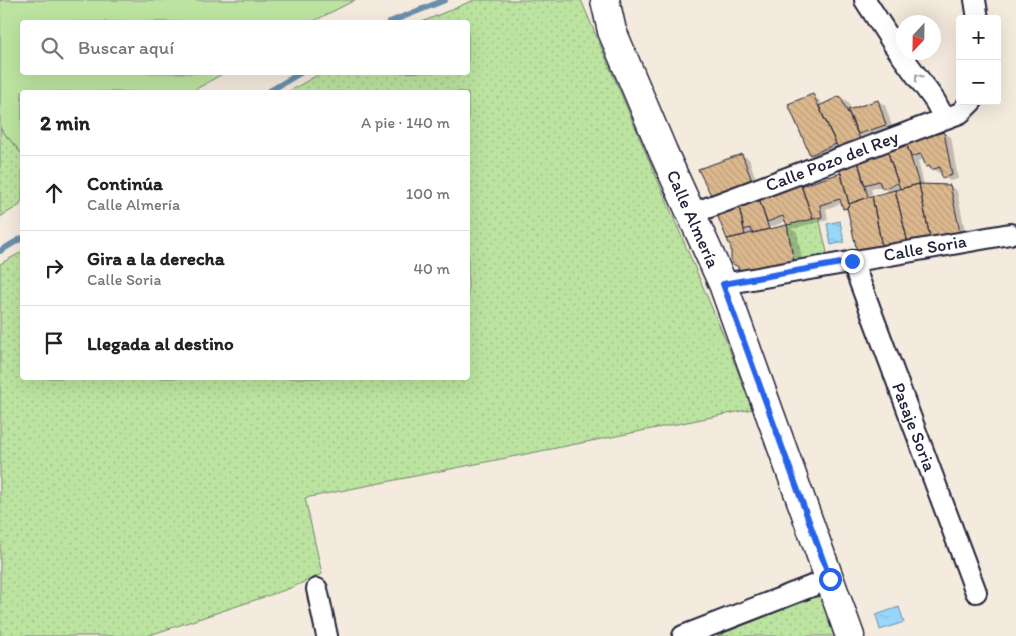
<!DOCTYPE html>
<html lang="es">
<head>
<meta charset="utf-8">
<style>
  :root { --surface:#fff; --page:#f6f6f6; --text:#222; --muted:#767676; --line:#e0e0e0 }
  body { margin:0; font-family:Itim,sans-serif; background:var(--page); color:var(--text) }
  .controls { position:absolute; right:15px; top:15px; display:grid; overflow:hidden; border-radius:5px; box-shadow:0 5px 20px #0002 }
  .controls button { width:45px; height:45px; display:grid; place-items:center; padding:0; border:0; border-bottom:1px solid var(--line); background:var(--surface); color:var(--text); font:25px sans-serif }
  .compass { position:absolute; left:896px; top:15px; width:45px; height:45px; border-radius:50%; background:var(--surface); box-shadow:0 5px 20px #0002; rotate:202deg }
  .stop { position:absolute; width:15px; height:15px; margin:-11px; border:4px solid #2563eb; border-radius:50%; background:#fff }
  .stop.end { background:#2563eb; border-color:#fff; box-shadow:0 1px 5px #0008 }
  .list { margin:0; padding:0; list-style:none }
  h2 { display:flex; justify-content:space-between; align-items:center; height:65px; margin:0; padding:0 20px; font-size:21px }
  h2 small { font-size:16px; font-weight:400; color:var(--muted) }
  .list li { display:grid; grid-template-columns:32px 1fr auto; gap:15px; align-items:center; box-sizing:border-box; height:75px; padding:0 20px; border-top:1px solid var(--line) }
  .list b { display:block; font-size:19px; white-space:nowrap }
  .list p { margin:0; font-size:16px; white-space:nowrap; color:var(--muted) }
  .list em { font-size:16px; font-style:normal; color:var(--muted) }
  .icon { flex:none; width:28px; height:28px; fill:none; stroke:currentColor; stroke-width:2; stroke-linecap:round; stroke-linejoin:round }
  .map { position:relative; flex:none; width:1016px; height:636px; overflow:hidden }
  .search { position:absolute; background:var(--surface); box-shadow:0 5px 20px #0002; left:20px; top:20px; width:450px; height:55px; display:flex; align-items:center; gap:12px; box-sizing:border-box; padding:0 18px; border-radius:5px; color:var(--muted); font-size:19px }
  .panel { position:absolute; background:var(--surface); box-shadow:0 5px 20px #0002; left:20px; top:90px; width:450px; height:290px; border-radius:5px }
  .map>svg:first-child { display:block }
  .grass { fill:url(#grass-dots); stroke:#6f836e }
  .pitch { fill:#bce4a0; stroke:#6f836e }
  .water { fill:url(#water-ripples); stroke:#698fad }
  .shadow { fill:#0003; fill-rule:evenodd }
  .lines { fill:none; stroke-linecap:round; stroke-linejoin:round }
  .stream { stroke:#698fad; stroke-width:6 }
  .building { fill:url(#building-back-hatch); stroke:#22223b }
  .street-casing { stroke:#22223b; stroke-width:24 }
  .secondary-casing { stroke:#22223b; stroke-width:31 }
  .street { stroke:#fff; stroke-width:20 }
  .secondary { stroke:#fff; stroke-width:28 }
  .oneway { stroke:#9c9ca7 }
  .route { stroke:#2563eb; stroke-width:6 }
  .labels { text-anchor:middle; dominant-baseline:central; stroke-width:4; stroke-linejoin:round; paint-order:stroke }
  .street-label { font-size:18px; fill:#22223b; stroke:#fff }
</style>
</head>
<body>
<div class="map">
<svg width="1016" height="636" viewBox="0 0 1016 636">
  <defs>
    <pattern id="grass-dots" width="8" height="8" patternUnits="userSpaceOnUse" patternTransform="scale(1.25)"><rect width="8" height="8" fill="#bce4a0"/><path d="M2 2h.1M6 6h.1" fill="none" stroke="#a1c38b" stroke-width="1.8" stroke-linecap="round"/></pattern>
    <pattern id="water-ripples" width="26" height="14" patternUnits="userSpaceOnUse" patternTransform="scale(1.25)"><rect width="26" height="14" fill="#98d7f9"/><path d="M2 4q2-2 4 0t4 0M15 11q2-2 4 0t4 0" fill="none" stroke="#83b8d6"/></pattern>
    <pattern id="building-back-hatch" width="6" height="6" patternUnits="userSpaceOnUse" patternTransform="scale(1.25)"><rect width="6" height="6" fill="#dcb88e"/><path d="M-1 5l2 2M0 0l6 6M5-1l2 2" fill="none" stroke="#bc9e7b"/></pattern>
  </defs>
  <rect width="100%" height="100%" fill="#f4eadd"/>
  <filter id="ink" filterUnits="userSpaceOnUse"><feTurbulence type="fractalNoise" baseFrequency=".02" numOctaves="2"/><feDisplacementMap in="SourceGraphic" scale="10" xChannelSelector="R" yChannelSelector="G"/><feConvolveMatrix kernelMatrix="1 2 1 2 8 2 1 2 1" color-interpolation-filters="sRGB"/></filter>
  <g filter="url(#ink)">
    <path class="grass" d="M474 0H581L726 341 752 409 305 498 322 574 288 589 147 636H0V264L22 252V378H468V92H288L321 73 468 72V22H422Z
      M0 128 22 154V199L20 205 0 217Z
      M819 217 828 257 794 263 787 225Z
      M820 595 835 636H717Z"/>
    <path class="pitch" d="M0 0H355L312 22H22V72L224 73 191 92H22V154L0 128Z"/>
    <path class="water" d="M840 221 844 242 831 245 827 224Z
      M899 607 904 622 880 630 876 615Z"/>
    <path class="shadow" d="M812 96 819 100 822 105 840 97 847 101 852 110 878 101 885 105 893 129 865 137 866 143 817 158 810 154Z
      M944 133 951 137 958 179 950 181 943 177 942 172 939 173 927 166 924 159 918 161 924 185 950 186 957 191 966 235 865 255 849 212 844 208 842 203 826 209 828 220 791 229 797 232 804 269 732 248 724 212 759 200 800 184 804 186 843 173 841 168 906 143ZM882 186 883 188 890 192 873 197 871 189ZM786 221 789 225 755 233V231L774 226Z
      M742 155 749 159 759 188 721 202Z"/>
    <g class="lines">
      <path class="stream" d="M390 22 445 0
        M268 92 302 72
        M0 251 22 238"/>
    </g>
    <path class="building" d="M813 94 836 144 810 155 788 104Z
      M840 96 860 139 838 148 819 106Z
      M878 100 886 125 858 134 848 110Z
      M944 132 952 175 942 178 940 167 931 170 930 166 926 167 921 154 911 157 906 142Z
      M906 142 919 184 900 189 887 150Z
      M887 150 898 183 882 189 879 181 864 185 858 161Z
      M742 154 753 184 713 199 698 169Z
      M858 161 868 197 849 204 839 167Z
      M841 173 849 204 847 208 843 209 840 199 820 205 822 217 813 219 801 186Z
      M800 182 813 219 787 225 783 216 767 222 759 199Z
      M919 184 930 238 908 243 895 190Z
      M919 184 950 185 960 232 930 238Z
      M895 190 908 243 882 247 872 196Z
      M872 196 882 247 857 251 847 208 849 204Z
      M759 199 769 229 753 233 750 228 744 230 739 206Z
      M739 206 745 235 727 239 718 217 720 212Z
      M787 225 794 263 740 275 738 267 733 264 731 261V248L727 239Z"/>
    <g class="lines">
      <g class="street-casing">
        <path id="street" d="M865 0 894 45 935 101 944 118
          M975 0 978 19
          M691 214 960 113 972 101
          M852 261 976 592
          M723 284 1010 234
          M317 589 327 636
          M683 636 830 579"/>
      </g>
      <g class="secondary-casing">
        <path id="secondary" d="M605 0 612 31 664 154 723 284 850 636"/>
      </g>
      <use href="#street" class="street"/>
      <use href="#secondary" class="secondary"/>
    </g>
    <defs><path id="oneway-chevron" d="M-2-3.5L2.5 0L-2 3.5" fill="none" stroke-width="1.6" stroke-linecap="round" stroke-linejoin="round" transform="scale(1.25)"/></defs>
    <use class="oneway" href="#oneway-chevron" transform="translate(918 77) rotate(-126)"/>
  </g>
  <g class="lines" filter="url(#ink)">
    <path class="route" d="M830 579 723 284 852 261"/>
  </g>
  <g class="labels">
    <g class="street-label">
      <text transform="translate(832 161) rotate(-21)">Calle Pozo del Rey</text>
      <text transform="translate(693 219) rotate(66)">Calle Almería</text>
      <text transform="translate(925 248) rotate(-10)">Calle Soria</text>
      <text transform="translate(914 427) rotate(69)">Pasaje Soria</text>
    </g>
  </g>
</svg>
<div class="controls">
<button>+</button>
<button>−</button>
</div>
<svg class="compass" viewBox="-18 -18 36 36"><path d="M0-13l5 13h-10z" fill="#e53935"/><path d="M0 13l5-13h-10z" fill="#767676"/></svg>
<div class="stop" style="left:830px;top:579px"></div>
<div class="stop end" style="left:852px;top:261px"></div>
<div class="search"><svg class="icon" aria-label="search" viewBox="0 0 24 24"><circle cx="10" cy="10" r="6"/><path d="M15 15l6 6"/></svg>Buscar aquí</div>
<section class="panel">
<h2>2 min<small>A pie · 140 m</small></h2>
<ul class="list">
<li><svg class="icon" aria-label="ahead" viewBox="0 0 24 24"><path d="M12 20V5M6 11l6-6 6 6"/></svg><div><b>Continúa</b><p>Calle Almería</p></div><em>100 m</em></li>
<li><svg class="icon" aria-label="right" viewBox="0 0 24 24"><path d="M7 20v-9h11M14 6l5 5-5 5"/></svg><div><b>Gira a la derecha</b><p>Calle Soria</p></div><em>40 m</em></li>
<li><svg class="icon" aria-label="arrive" viewBox="0 0 24 24"><path d="M6 21V4h12l-3 4 3 4H6"/></svg><div><b>Llegada al destino</b></div></li>
</ul>
</section>
</div>
</body>
</html>
